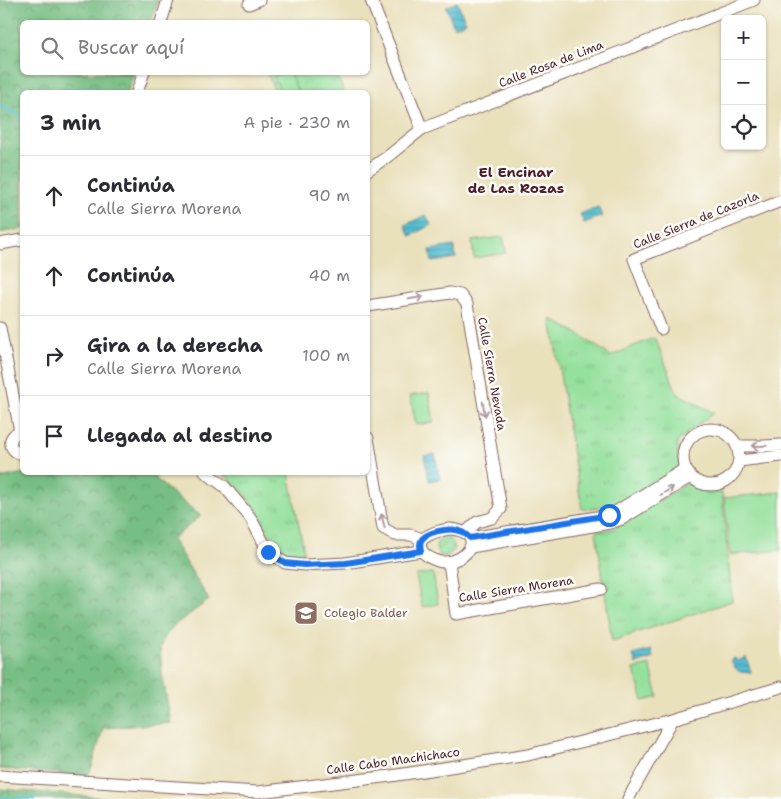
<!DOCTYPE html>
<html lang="es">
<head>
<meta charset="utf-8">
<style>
  :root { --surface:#fff; --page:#f7f7f7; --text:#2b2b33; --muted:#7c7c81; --line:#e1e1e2 }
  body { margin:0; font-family:"Shantell Sans",sans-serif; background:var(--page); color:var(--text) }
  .controls { position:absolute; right:15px; top:15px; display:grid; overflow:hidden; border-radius:8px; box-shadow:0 1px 4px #0004 }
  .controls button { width:45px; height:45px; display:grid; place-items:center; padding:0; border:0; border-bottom:1px solid var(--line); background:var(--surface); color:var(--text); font:25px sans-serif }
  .stop { position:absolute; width:15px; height:15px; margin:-11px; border:4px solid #1a73e8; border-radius:50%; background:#fff }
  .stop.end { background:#1a73e8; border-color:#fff; box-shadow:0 1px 5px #0008 }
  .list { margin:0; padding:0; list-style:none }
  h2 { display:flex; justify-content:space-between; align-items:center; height:65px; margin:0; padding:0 20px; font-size:21px }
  h2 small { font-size:16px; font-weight:400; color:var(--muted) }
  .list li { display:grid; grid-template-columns:32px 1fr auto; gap:15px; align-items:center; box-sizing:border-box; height:80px; padding:0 20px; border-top:1px solid var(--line) }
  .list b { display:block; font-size:19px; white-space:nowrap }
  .list p { margin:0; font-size:16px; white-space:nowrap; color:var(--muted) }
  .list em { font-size:16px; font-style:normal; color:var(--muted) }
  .icon { flex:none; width:28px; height:28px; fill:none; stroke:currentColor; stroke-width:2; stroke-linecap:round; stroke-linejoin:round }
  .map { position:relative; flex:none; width:781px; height:799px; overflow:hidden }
  .search { position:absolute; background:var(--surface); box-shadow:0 1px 4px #0004; left:20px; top:20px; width:350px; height:55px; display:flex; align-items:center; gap:12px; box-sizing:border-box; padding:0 18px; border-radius:8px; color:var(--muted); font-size:19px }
  .panel { position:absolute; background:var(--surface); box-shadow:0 1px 4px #0004; left:20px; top:90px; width:350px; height:385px; border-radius:8px }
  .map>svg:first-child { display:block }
  .grass { fill:url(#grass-tufts); stroke:#6f8064 }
  .forest { fill:url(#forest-crowns); stroke:#606e58 }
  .garden { fill:url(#garden-furrows); stroke:#6f8064 }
  .pitch { fill:#94e09c; stroke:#6f8064 }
  .water { fill:url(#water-rules); stroke:#4e6e7d }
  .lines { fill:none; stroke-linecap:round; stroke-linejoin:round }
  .stream { stroke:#53bdcf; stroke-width:3 }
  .street-casing { stroke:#82635e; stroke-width:13 }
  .street { stroke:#fff; stroke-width:11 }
  .oneway { stroke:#ae9aa0 }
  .route { stroke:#1a73e8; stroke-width:6 }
  .labels { text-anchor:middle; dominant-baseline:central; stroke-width:5; stroke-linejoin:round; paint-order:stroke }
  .street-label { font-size:12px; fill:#4a1f2b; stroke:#fdfcf7 }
  .education-label { font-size:12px; fill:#785e54; stroke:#fdfcf7; text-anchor:start }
  .neighbourhood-label { font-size:14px; font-weight:bold; fill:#4a1f2b; stroke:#fdfcf7 }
</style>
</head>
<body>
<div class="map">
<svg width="781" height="799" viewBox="0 0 781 799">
  <defs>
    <pattern id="grass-tufts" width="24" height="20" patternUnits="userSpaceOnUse" patternTransform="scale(1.25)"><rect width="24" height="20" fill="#94e09c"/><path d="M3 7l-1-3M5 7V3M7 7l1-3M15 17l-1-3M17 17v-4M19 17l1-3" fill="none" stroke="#81c087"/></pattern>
    <pattern id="forest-crowns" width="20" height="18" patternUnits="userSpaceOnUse" patternTransform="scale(1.25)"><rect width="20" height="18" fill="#77be84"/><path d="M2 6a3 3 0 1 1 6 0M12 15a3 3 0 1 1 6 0" fill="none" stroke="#649a6c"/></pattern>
    <pattern id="garden-furrows" width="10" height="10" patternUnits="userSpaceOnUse" patternTransform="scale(1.25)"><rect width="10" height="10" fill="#94e09c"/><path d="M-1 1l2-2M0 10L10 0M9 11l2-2" fill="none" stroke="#81c087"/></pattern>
    <pattern id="water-rules" width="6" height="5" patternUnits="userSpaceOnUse" patternTransform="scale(1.25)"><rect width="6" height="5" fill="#53bdcf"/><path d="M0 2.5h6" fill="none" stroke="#4799a8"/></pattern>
  </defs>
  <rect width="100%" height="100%" fill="#fdfcf7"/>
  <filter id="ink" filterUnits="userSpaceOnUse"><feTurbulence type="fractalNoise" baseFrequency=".02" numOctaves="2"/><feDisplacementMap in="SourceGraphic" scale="10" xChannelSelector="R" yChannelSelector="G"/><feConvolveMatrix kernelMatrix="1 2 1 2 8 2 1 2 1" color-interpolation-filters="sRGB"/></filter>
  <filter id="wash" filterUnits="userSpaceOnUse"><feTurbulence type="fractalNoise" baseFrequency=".0096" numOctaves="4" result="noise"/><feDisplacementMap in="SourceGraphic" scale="20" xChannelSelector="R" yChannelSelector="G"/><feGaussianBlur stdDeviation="1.12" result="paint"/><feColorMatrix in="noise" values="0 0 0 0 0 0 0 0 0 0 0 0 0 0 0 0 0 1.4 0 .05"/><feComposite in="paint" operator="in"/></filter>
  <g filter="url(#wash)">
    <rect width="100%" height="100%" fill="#e9e0bc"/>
    <path class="grass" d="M267 73H336L344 92H275Z
      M551 319 575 332 611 356 653 338 656 340 677 393 714 413 700 423 677 442 679 467 613 506 582 509Z
      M222 473H289L304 552C274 560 269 528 256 510 247 496 235 483 222 473Z
      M688 483 704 492 722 493 732 601 612 641 596 531 614 529Z"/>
    <path class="forest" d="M0 0H159L151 22H22V72L134 73 127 92H22V229L0 233Z
      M29 472 150 473 166 488 201 516 172 539 209 600 173 626 163 640 160 649 162 673 171 723 103 728 92 767 88 776 0 769V478Z
      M0 789 119 799H0Z"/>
    <path class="garden" d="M436 547a9 9 0 1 1 18 0a9 9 0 1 1-18 0Z"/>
    <path class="pitch" d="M282 73H290L298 92H281L274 76Z
      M503 237 506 253 474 258 472 241Z
      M429 393 434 422 416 425 410 396Z
      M781 492V550L730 555 724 498Z
      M433 573 438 604 422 607 416 575Z
      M650 665 658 697 643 701 634 669Z"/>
    <path class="water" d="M457 2 466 22 454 27 446 7Z
      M598 207 602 216 584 223 580 214Z
      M426 215 431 225 410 236 405 225Z
      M454 246 456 258 432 262 430 250Z
      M435 454 440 479 429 481 424 456Z
      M651 650 653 658 636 664 633 655Z
      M746 657 751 672C739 674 736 671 731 660L735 658 738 661Z"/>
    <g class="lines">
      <path class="stream" d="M0 106 22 116
        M0 798 35 799"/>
    </g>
  </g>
  <g filter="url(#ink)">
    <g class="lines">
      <g class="street-casing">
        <path id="street" d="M371 0 422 129
          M249 4 259 0
          M161 22 168 0
          M137 92 144 72
          M368 170 387 157 422 129 754 0
          M0 244 22 240
          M368 306 450 293 460 295 467 304 501 509 492 518 477 522 465 533
          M0 328 20 431
          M661 329 634 259 781 201
          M683 457a28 28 0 1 1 56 0a28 28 0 1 1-56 0Z
          M22 431C7 434 7 451 22 454
          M368 438 383 528 395 535H411L422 539
          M737 446H764L781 445
          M739 461 781 456
          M205 472 224 486 250 517 268 551 285 563 304 565 345 563 421 551
          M450 529C494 533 460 571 435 560 420 554 413 542 431 534 437 531 443 530 450 529Z
          M470 538 609 515 617 511 685 469
          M471 547 610 523 622 519 690 477
          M449 562 456 614 601 589
          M0 776 258 792 391 776 528 755 673 719 781 687
          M628 799 673 719"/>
      </g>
      <use href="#street" class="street"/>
    </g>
    <defs><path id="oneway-shaft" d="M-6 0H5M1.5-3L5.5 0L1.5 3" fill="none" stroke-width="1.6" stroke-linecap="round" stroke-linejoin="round" transform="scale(1.25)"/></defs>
    <g class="oneway">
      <use href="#oneway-shaft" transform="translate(416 298) rotate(-9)"/>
      <use href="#oneway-shaft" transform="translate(484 409) rotate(80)"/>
      <use href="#oneway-shaft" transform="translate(759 446) rotate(179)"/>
      <use href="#oneway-shaft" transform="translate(667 491) rotate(-32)"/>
      <use href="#oneway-shaft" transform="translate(383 521) rotate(-103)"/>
    </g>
  </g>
  <g class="lines" filter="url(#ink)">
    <path class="route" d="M268 552 285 563 304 565 346 563 421 551C420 547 419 543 422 539 428 532 447 528 456 530 462 531 466 534 470 538L609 515"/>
  </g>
  <defs>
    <g id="school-square" transform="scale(1.25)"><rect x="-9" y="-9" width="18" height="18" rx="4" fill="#8d6e63" stroke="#fdfcf7"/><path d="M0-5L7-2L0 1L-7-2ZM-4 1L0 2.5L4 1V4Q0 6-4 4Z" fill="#fff"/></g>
  </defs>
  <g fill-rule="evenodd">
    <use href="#school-square" x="306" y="613"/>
  </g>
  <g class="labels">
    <g class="street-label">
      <text transform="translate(551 64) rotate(-21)">Calle Rosa de Lima</text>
      <text transform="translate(696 220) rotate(-22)">Calle Sierra de Cazorla</text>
      <text transform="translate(492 374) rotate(80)">Calle Sierra Nevada</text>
      <text transform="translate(516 589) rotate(-9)">Calle Sierra Morena</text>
      <text transform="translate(393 761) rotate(-8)">Calle Cabo Machichaco</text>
    </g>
    <g class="education-label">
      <text x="324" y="613">Colegio Balder</text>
    </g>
    <g class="neighbourhood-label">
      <text x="516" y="172">El Encinar<tspan x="516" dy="16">de Las Rozas</tspan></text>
    </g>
  </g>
</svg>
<div class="controls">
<button>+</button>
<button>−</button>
<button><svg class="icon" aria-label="locate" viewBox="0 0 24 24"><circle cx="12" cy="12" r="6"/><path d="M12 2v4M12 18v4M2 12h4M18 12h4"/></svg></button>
</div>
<div class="stop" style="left:609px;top:515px"></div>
<div class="stop end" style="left:268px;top:552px"></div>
<div class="search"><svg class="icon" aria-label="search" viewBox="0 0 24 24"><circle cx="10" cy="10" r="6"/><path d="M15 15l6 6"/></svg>Buscar aquí</div>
<section class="panel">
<h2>3 min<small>A pie · 230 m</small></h2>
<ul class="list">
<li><svg class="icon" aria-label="ahead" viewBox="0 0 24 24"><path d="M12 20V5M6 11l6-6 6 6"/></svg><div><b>Continúa</b><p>Calle Sierra Morena</p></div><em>90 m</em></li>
<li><svg class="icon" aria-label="ahead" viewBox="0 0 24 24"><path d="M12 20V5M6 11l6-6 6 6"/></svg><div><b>Continúa</b></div><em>40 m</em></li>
<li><svg class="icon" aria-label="right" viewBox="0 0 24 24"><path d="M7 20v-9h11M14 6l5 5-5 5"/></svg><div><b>Gira a la derecha</b><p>Calle Sierra Morena</p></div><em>100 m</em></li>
<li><svg class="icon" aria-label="arrive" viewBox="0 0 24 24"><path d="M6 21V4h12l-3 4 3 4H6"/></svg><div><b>Llegada al destino</b></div></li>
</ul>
</section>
</div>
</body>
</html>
